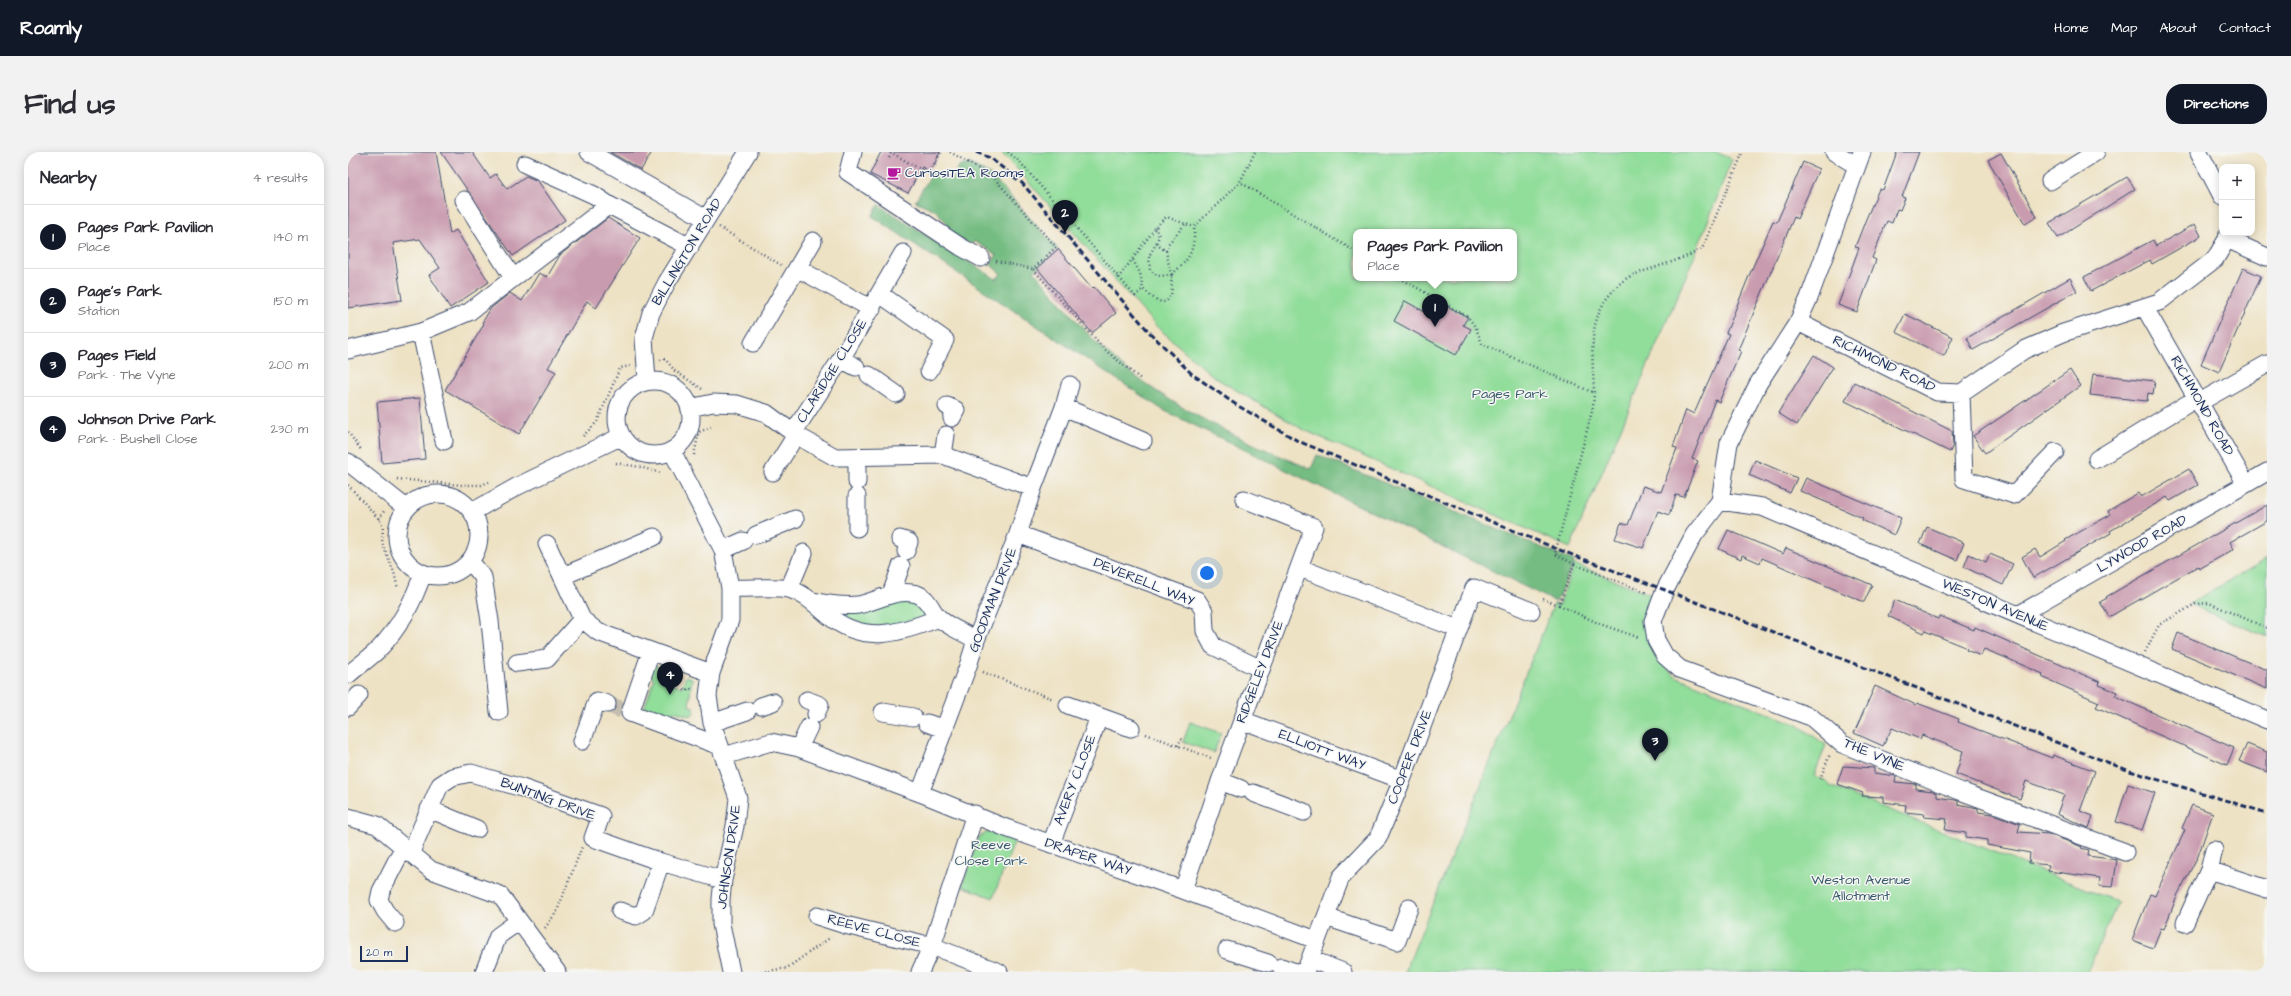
<!DOCTYPE html>
<html lang="en">
<head>
<meta charset="utf-8">
<style>
  :root { --surface:#fff; --page:#f2f2f3; --text:#2b2b33; --muted:#7c7c81; --line:#e1e1e2; --accent:#111827 }
  body { margin:0; font-family:"Architects Daughter",sans-serif; background:var(--page); color:var(--text) }
  .controls { position:absolute; right:12px; top:12px; display:grid; overflow:hidden; border-radius:8px; box-shadow:0 2px 10px #0003 }
  .controls button { width:36px; height:36px; display:grid; place-items:center; padding:0; border:0; border-bottom:1px solid var(--line); background:var(--surface); color:var(--text); font:20px sans-serif }
  .scale { position:absolute; left:12px; bottom:10px; width:48px; box-sizing:border-box; padding-left:4px; border:2px solid #1b2f5e; border-top:0; font-size:11px; line-height:14px; white-space:nowrap; color:#1b2f5e; -webkit-text-stroke:3px #f6f6f2; paint-order:stroke }
  .you { position:absolute; left:859px; top:421px; width:14px; height:14px; margin:-10px; border:3px solid #fff; border-radius:50%; background:#1a73e8; box-shadow:0 0 0 6px #1a73e833 }
  .badge { display:grid; place-items:center; width:26px; height:26px; border-radius:50%; background:var(--accent); color:#fff; font-size:13px; font-weight:700 }
  .pin { position:absolute; translate:-50% -33px; filter:drop-shadow(0 1px 2px #0008) }
  .pin::after { content:''; position:absolute; top:21px; width:14px; height:12px; background:inherit; clip-path:polygon(0 0,100% 0,50% 100%) }
  .popup { position:absolute; left:1005px; top:77px; width:164px; height:52px; box-sizing:border-box; display:grid; place-content:center; border-radius:8px; background:var(--surface); filter:drop-shadow(0 1px 3px #0005); font-size:13px; white-space:nowrap; color:var(--muted) }
  .popup b { font-size:15px; color:var(--text) }
  .popup::after { content:''; position:absolute; left:50%; top:100%; margin-left:-8px; border:8px solid transparent; border-top-color:var(--surface) }
  .list { margin:0; padding:0; list-style:none }
  h2 { display:flex; justify-content:space-between; align-items:center; height:52px; margin:0; padding:0 16px; font-size:17px }
  h2 small { font-size:13px; font-weight:400; color:var(--muted) }
  .list li { display:grid; grid-template-columns:26px 1fr auto; gap:12px; align-items:center; box-sizing:border-box; height:64px; padding:0 16px; border-top:1px solid var(--line) }
  .list b { display:block; font-size:15px; white-space:nowrap }
  .list p { margin:0; font-size:13px; white-space:nowrap; color:var(--muted) }
  .list em { font-size:13px; font-style:normal; color:var(--muted) }
  .map { position:relative; flex:none; width:1919px; height:820px; overflow:hidden; border-radius:16px }
  header { display:flex; align-items:center; gap:24px; box-sizing:border-box; height:56px; padding:0 20px; background:var(--accent); color:#fff }
  header strong { font-size:19px }
  nav { display:flex; gap:22px; margin-inline-start:auto; font-size:14px }
  .intro { display:flex; align-items:center; justify-content:space-between; box-sizing:border-box; height:96px; padding:0 24px }
  h1 { margin:0; font-size:28px }
  .button { padding:10px 18px; border-radius:16px; background:var(--accent); color:#fff; font-size:14px; font-weight:700 }
  main { display:flex; gap:24px; padding:0 24px }
  aside { flex:1; background:var(--surface); border-radius:16px; box-shadow:0 2px 10px #0003 }
  .map>svg:first-child { display:block }
  .green { fill:#91dd9a; stroke:#56867c; fill-rule:evenodd }
  .forest { fill:#74bc82; stroke:#487670 }
  .building { fill:#c99baf }
  .lines { fill:none; stroke-linecap:round; stroke-linejoin:round }
  .minor-tunnel { stroke:#c4beb0; stroke-width:17; stroke-dasharray:17 8; stroke-linecap:butt }
  .minor-casing { stroke:#3b4a6d; stroke-width:19 }
  .path { stroke:#3b4a6d; stroke-width:2.5; stroke-dasharray:1 3; stroke-linecap:butt }
  .minor { stroke:#fff; stroke-width:17 }
  .rail { stroke:#1b2f5e; stroke-width:3; stroke-dasharray:6 3; stroke-linecap:butt }
  .labels { text-anchor:middle; dominant-baseline:central; stroke-width:3; stroke-linejoin:round; paint-order:stroke }
  .poi-label { font-size:14px; fill:#1b2f5e; stroke:#f6f6f2; text-anchor:start }
  .street-label { font-size:14px; fill:#1b2f5e; stroke:#f6f6f2 }
  .park-label { font-size:14px; fill:#385a6d; stroke:#f6f6f2 }
</style>
</head>
<body>
<header>
<strong>Roamly</strong>
<nav><a>Home</a><a>Map</a><a>About</a><a>Contact</a></nav>
</header>
<div class="intro"><h1>Find us</h1><a class="button">Directions</a></div>
<main>
<aside>
<h2>Nearby<small>4 results</small></h2>
<ul class="list">
<li><span class="badge">1</span><div><b>Pages Park Pavilion</b><p>Place</p></div><em>140 m</em></li>
<li><span class="badge">2</span><div><b>Page's Park</b><p>Station</p></div><em>150 m</em></li>
<li><span class="badge">3</span><div><b>Pages Field</b><p>Park · The Vyne</p></div><em>200 m</em></li>
<li><span class="badge">4</span><div><b>Johnson Drive Park</b><p>Park · Bushell Close</p></div><em>230 m</em></li>
</ul>
</aside>
<div class="map">
<svg width="1919" height="820" viewBox="0 0 1919 820">
  <rect width="100%" height="100%" fill="#f6f6f2"/>
  <filter id="ink" filterUnits="userSpaceOnUse"><feTurbulence type="fractalNoise" baseFrequency=".025" numOctaves="2"/><feDisplacementMap in="SourceGraphic" scale="8" xChannelSelector="R" yChannelSelector="G"/><feConvolveMatrix kernelMatrix="1 2 1 2 8 2 1 2 1" color-interpolation-filters="sRGB"/></filter>
  <filter id="wash" filterUnits="userSpaceOnUse"><feTurbulence type="fractalNoise" baseFrequency=".012" numOctaves="4" result="noise"/><feDisplacementMap in="SourceGraphic" scale="16" xChannelSelector="R" yChannelSelector="G"/><feGaussianBlur stdDeviation="0.9" result="paint"/><feColorMatrix in="noise" values="0 0 0 0 0 0 0 0 0 0 0 0 0 0 0 0 0 1.4 0 .05"/><feComposite in="paint" operator="in"/></filter>
  <g filter="url(#wash)">
    <rect width="100%" height="100%" fill="#eee2c4"/>
    <path class="green" d="M652 0H1368L1384 7 1348 100 1222 396 954 277 866 225 807 173 663 10ZM1008 80H1166V126H1008Z
      M1919 407V485L1841 452Z
      M1226 412 1304 443 1299 487 1309 508 1329 525 1450 573 1478 593 1466 624 1478 629 1482 634 1770 750 1739 820H1057L1206 452 1211 453Z
      M558 447 577 456V465C535 475 527 481 487 461L525 459Z
      M305 512 310 514 308 521 313 523 312 527 334 535 338 524 344 526 341 554 346 555V561L342 564 325 559 321 569H312L310 562 296 556 306 528 302 519Z
      M842 570 873 581 866 601 835 590Z
      M642 679 667 688 645 746 614 734 631 685Z"/>
    <path class="forest" d="M623 12 645 25 710 97 686 119C709 145 731 174 756 198 812 251 893 288 963 317L969 303 1226 409 1208 450 815 258 524 64 531 53 648 127 653 122 642 112 649 103 626 89 624 93 597 79 599 71 587 58 567 49 585 20 604 28 611 14Z"/>
    <g id="blocks">
      <path class="building" d="M0 0H88L102 82 108 78 141 130 102 156 81 123 92 116 72 87 45 91 54 148 0 156Z
        M93 0H124L142 26 148 22 159 37 178 24 190 29 217 68 165 104Z
        M262 0H304L293 18Z
        M533 0H592L587 11 579 18 574 15 560 41 522 22Z
        M1549 0H1571L1554 45 1557 46 1552 58 1549 57 1544 71 1539 69 1524 106 1528 108 1509 160 1490 153 1511 96 1507 95 1518 67 1531 37 1535 38Z
        M1653 1 1689 65 1677 72 1640 8Z
        M1455 10 1471 17 1449 67 1446 65 1390 198 1393 199 1371 250 1367 248 1344 307 1350 309 1336 345 1328 343 1321 363 1310 359 1295 396 1267 387 1273 371 1280 373 1295 334 1313 340 1329 296 1325 295 1338 258 1346 262 1381 182 1378 181 1403 119 1425 69 1429 70Z
        M1779 25 1787 37 1710 86 1701 71Z
        M260 66 292 86 248 156 239 149 200 216 208 220 171 282 97 238 136 172 134 171 143 156 162 141 174 149 191 121 199 125 212 103Z
        M1847 72 1853 84 1804 112 1802 108 1743 139 1736 125 1805 88 1808 94Z
        M710 97 744 137 746 135 768 161 744 181 689 116Z
        M1895 116 1913 124 1871 220 1853 212Z
        M1722 126 1729 139 1625 198 1619 186Z
        M1057 149 1086 165 1093 151 1120 165 1115 173 1123 177 1108 203 1046 169Z
        M1557 162 1605 185 1596 204 1548 180Z
        M1466 203 1485 215 1449 273 1430 261Z
        M1722 218 1732 234 1637 301 1625 284Z
        M1745 222 1807 229 1805 242 1800 241 1799 249 1742 243Z
        M1506 230 1604 279 1605 293 1602 300 1497 249Z
        M72 246 77 307 34 311 29 250Z
        M1407 308 1449 326 1442 341 1401 323Z
        M1841 317 1850 333 1822 349 1819 345 1762 379 1763 381 1685 426 1674 405 1687 397 1692 405 1718 389 1717 388 1762 363 1760 359 1790 341 1793 345Z
        M1458 326 1553 366 1546 383 1514 368 1515 366 1452 339Z
        M1919 353V369L1882 390 1886 397 1851 417 1850 414 1761 465 1752 450 1759 446 1758 445Z
        M1579 375 1616 391 1609 408 1572 392Z
        M1380 378 1435 402 1438 396 1524 433 1516 450 1414 406 1412 411 1394 403 1393 407 1371 397Z
        M1621 402 1638 410 1642 402 1665 412 1655 433 1616 415Z
        M1547 448 1590 467 1592 464 1626 478 1627 475 1695 505 1752 530 1751 533 1769 540 1767 544 1886 596 1879 613 1748 555 1751 550 1694 525 1695 522 1656 505 1636 497 1633 504 1618 498 1619 496 1577 479 1576 481 1540 464Z
        M1830 481 1919 518V537L1824 497Z
        M1527 534 1568 553 1569 551 1611 567 1610 570 1704 606 1705 603 1747 619 1732 659 1745 664 1741 676 1709 662 1716 643 1678 629 1672 647 1608 622 1615 599 1574 583 1572 587 1544 576 1535 594 1506 581Z
        M1899 592 1919 600V620L1891 609Z
        M1495 614 1526 616V621L1548 624 1547 630 1568 632V637L1585 639 1589 641V645L1607 648 1610 649V652L1630 656V660L1645 662 1672 672 1670 680 1701 682 1734 695 1733 696 1741 698 1740 704 1769 708 1765 735 1751 734 1752 726 1700 719 1701 713 1681 711 1682 701 1639 693V688L1618 685V681L1597 678 1599 667 1576 665 1577 662 1557 660 1558 653 1535 650V645L1514 644 1515 641 1489 632Z
        M1780 632 1807 641 1794 678 1768 670Z
        M1844 653 1865 661 1850 704 1830 742 1816 777 1813 776 1805 796 1784 788 1802 742 1807 744 1837 678 1834 676Z"/>
    </g>
  </g>
  <g filter="url(#ink)">
    <use href="#blocks" fill-opacity="0" stroke="#3b4a6d" stroke-width="1"/>
    <g class="lines">
      <path class="minor-tunnel" d="M259 552 274 558"/>
      <g class="minor-casing">
        <path id="minor" d="M241 0 358 67
          M505 0 500 20 613 95 633 106
          M1486 0 1509 14
          M1514 0 1461 146 1450 170 1410 232 1381 291 1372 349 1346 383 1317 438 1305 469 1308 488 1317 504 1332 517 1463 565 1494 592 1612 639 1777 700
          M1851 0 1874 44
          M177 12 246 43 261 53
          M1702 29 1748 0
          M116 48 165 126
          M1879 87 1919 105
          M449 116 524 157
          M532 142 597 188 581 219
          M1797 156 1898 332
          M1450 170 1589 240 1613 241 1676 198 1715 181 1811 150 1867 107 1879 87 1880 81
          M73 180 96 289
          M405 191 465 89
          M0 198 73 180 121 160 261 53 342 95
          M493 207 508 215
          M521 223 548 242
          M299 229 296 186 303 161 319 130 400 0
          M269 266a37 37 0 1 1 74 0a37 37 0 1 1-74 0Z
          M1613 241 1616 327 1666 343 1707 300
          M1852 250 1919 212
          M599 254 608 258 604 266
          M716 255 795 289
          M342 256 365 251 389 252 418 261 448 283 487 305 595 303 685 336
          M445 281 493 207 555 101
          M324 299 375 398 382 436V468L363 521 360 544 364 571 390 646 387 674 375 728 373 747V772L383 820
          M595 303 598 283
          M1749 307 1849 246
          M0 310 58 356
          M425 320 448 283
          M509 330V305
          M49 383a41 41 0 1 1 82 0a41 41 0 1 1-82 0Z
          M1372 349 1414 355 1919 568
          M124 360 170 334 274 284
          M509 376V344
          M670 382 849 448 856 459 857 479 865 494 913 517
          M408 383 447 367
          M552 387 561 390 558 399
          M199 392 234 467 250 480 363 521
          M375 398 395 389
          M122 409 135 425 142 469 151 560
          M952 416 1110 477
          M215 424 306 385
          M382 436C400 437 424 434 441 437 456 441 469 454 481 464 516 493 553 481 591 466
          M441 437 456 401
          M543 442 553 414
          M465 449C479 452 495 455 510 453 530 449 548 436 569 442 581 446 583 459 591 466 600 475 617 481 628 488
          M1670 463 1919 320
          M303 499 282 561 372 594
          M169 511 199 507 234 467
          M0 523C10 514 22 506 31 497 51 476 66 448 75 421
          M459 548 472 553 468 562
          M720 553 783 576
          M413 554 425 550
          M0 555 11 543
          M535 560 565 565
          M894 568 1054 628
          M364 571 399 559
          M579 571 596 577
          M234 589 249 549 259 552
          M451 596 461 575
          M376 604 423 590 451 596 572 641 658 676 835 738 968 788
          M872 629 893 637
          M572 641 620 514 628 488 670 382 685 336 716 255 722 233
          M905 641 956 660
          M81 657 129 677
          M0 665 29 673 83 718 152 743 209 820
          M703 692 751 565
          M62 702 92 633 104 625 123 621 174 636 253 664 245 686 313 710 375 728
          M1861 718 1866 698
          M835 738 878 612 966 375 896 347
          M272 759 288 764 296 759 313 710
          M469 764 497 773 584 794 651 820
          M978 765 1049 789 1061 756
          M47 771 37 759 31 748 33 739 55 696
          M1837 771 1861 718 1919 737
          M879 798 920 811
          M962 807 995 820
          M933 815 947 820
          M136 820 150 784 171 769
          M572 820 585 791 627 662
          M957 820 993 725 1030 686 1054 628 1126 436 1183 459"/>
      </g>
      <path class="path" d="M542 0 581 22 593 0
        M602 0 645 25 708 95 685 117 757 198 794 228
        M660 0 672 10 787 144 795 137
        M907 0 892 30 1008 100
        M541 6 543 1
        M371 75 433 113
        M807 75 811 84 808 92
        M808 92 818 99 823 123 810 124 802 118 801 104Z
        M818 99 821 91 838 71
        M785 108 792 121 795 137 809 149 817 150C827 144 823 133 823 123 841 108 847 99 846 75L892 30
        M648 109 685 117
        M770 126C780 115 811 67 819 65L846 75
        M1052 126 1120 165 1128 176 1134 192 1246 241C1245 205 1238 169 1264 140 1271 132 1278 125 1288 122 1309 114 1334 108 1354 97L1395 0
        M312 208 317 207 327 219 354 237
        M0 280 14 299
        M235 284 249 270 272 216 282 214
        M346 303 351 280 363 275
        M268 311 292 315 313 321
        M49 327 114 333H133L141 330
        M0 333 31 367 35 375 34 391 46 420 50 437
        M31 367 36 359
        M1226 412 1299 441
        M1195 447 1211 453 1226 412 1207 402 1245 255 1246 241
        M1211 453 1252 472 1292 486
        M1797 500 1811 473 1847 452 1861 451 1919 476
        M635 520 705 547
        M336 538 338 539 341 536 345 538
        M798 582 863 606
        M830 594 833 587 835 588
        M1472 627 1482 602
        M197 776 209 759 234 695
        M413 820 439 816 483 785"/>
      <use href="#minor" class="minor"/>
      <path class="rail" d="M628 0 642 6 674 31 802 181 844 222 887 252 950 289 1209 397 1317 438 1782 619 1919 661"/>
    </g>
  </g>
  <defs>
    <g id="cafe-bare" transform="scale(1.08)"><path d="M-5.5-4.5H6V0H3Q3 3.5 0 3.5H-2.5Q-5.5 3.5-5.5 0ZM3-3.2v2h1.7v-2ZM-6 4.5H4V6H-6Z" fill="#b5179e" stroke="#f6f6f2" stroke-width="2.5" paint-order="stroke"/></g>
  </defs>
  <g fill-rule="evenodd">
    <use href="#cafe-bare" x="546" y="21"/>
  </g>
  <g class="labels">
    <g class="poi-label">
      <text x="557" y="21">CuriosiTEA Rooms</text>
    </g>
    <g class="street-label">
      <text transform="translate(339 100) rotate(-59)">BILLINGTON ROAD</text>
      <text transform="translate(1536 212) rotate(26)">RICHMOND ROAD</text>
      <text transform="translate(484 219) rotate(-58)">CLARIDGE CLOSE</text>
      <text transform="translate(1854 254) rotate(60)">RICHMOND ROAD</text>
      <text transform="translate(1794 392) rotate(-30)">LYWOOD ROAD</text>
      <text transform="translate(796 430) rotate(22)">DEVERELL WAY</text>
      <text transform="translate(645 448) rotate(-69)">GOODMAN DRIVE</text>
      <text transform="translate(1647 453) rotate(23)">WESTON AVENUE</text>
      <text transform="translate(912 520) rotate(-69)">RIDGELEY DRIVE</text>
      <text transform="translate(974 598) rotate(21)">ELLIOTT WAY</text>
      <text transform="translate(1526 603) rotate(23)">THE VYNE</text>
      <text transform="translate(1062 605) rotate(-69)">COOPER DRIVE</text>
      <text transform="translate(727 628) rotate(-69)">AVERY CLOSE</text>
      <text transform="translate(200 647) rotate(20)">BUNTING DRIVE</text>
      <text transform="translate(381 705) rotate(-82)">JOHNSON DRIVE</text>
      <text transform="translate(740 705) rotate(19)">DRAPER WAY</text>
      <text transform="translate(526 779) rotate(15)">REEVE CLOSE</text>
    </g>
    <g class="park-label">
      <text x="1162" y="242">Pages Park</text>
      <text x="643" y="693">Reeve<tspan x="643" dy="16">Close Park</tspan></text>
      <text x="1513" y="728">Weston Avenue<tspan x="1513" dy="16">Allotment</tspan></text>
    </g>
  </g>
</svg>
<div class="controls">
<button>+</button>
<button>−</button>
</div>
<div class="scale">20 m</div>
<div class="you"></div>
<div class="pin badge" style="left:1087px;top:175px">1</div>
<div class="popup"><b>Pages Park Pavilion</b>Place</div>
<div class="pin badge" style="left:717px;top:81px">2</div>
<div class="pin badge" style="left:1307px;top:609px">3</div>
<div class="pin badge" style="left:322px;top:543px">4</div>
</div>
</main>
</body>
</html>
